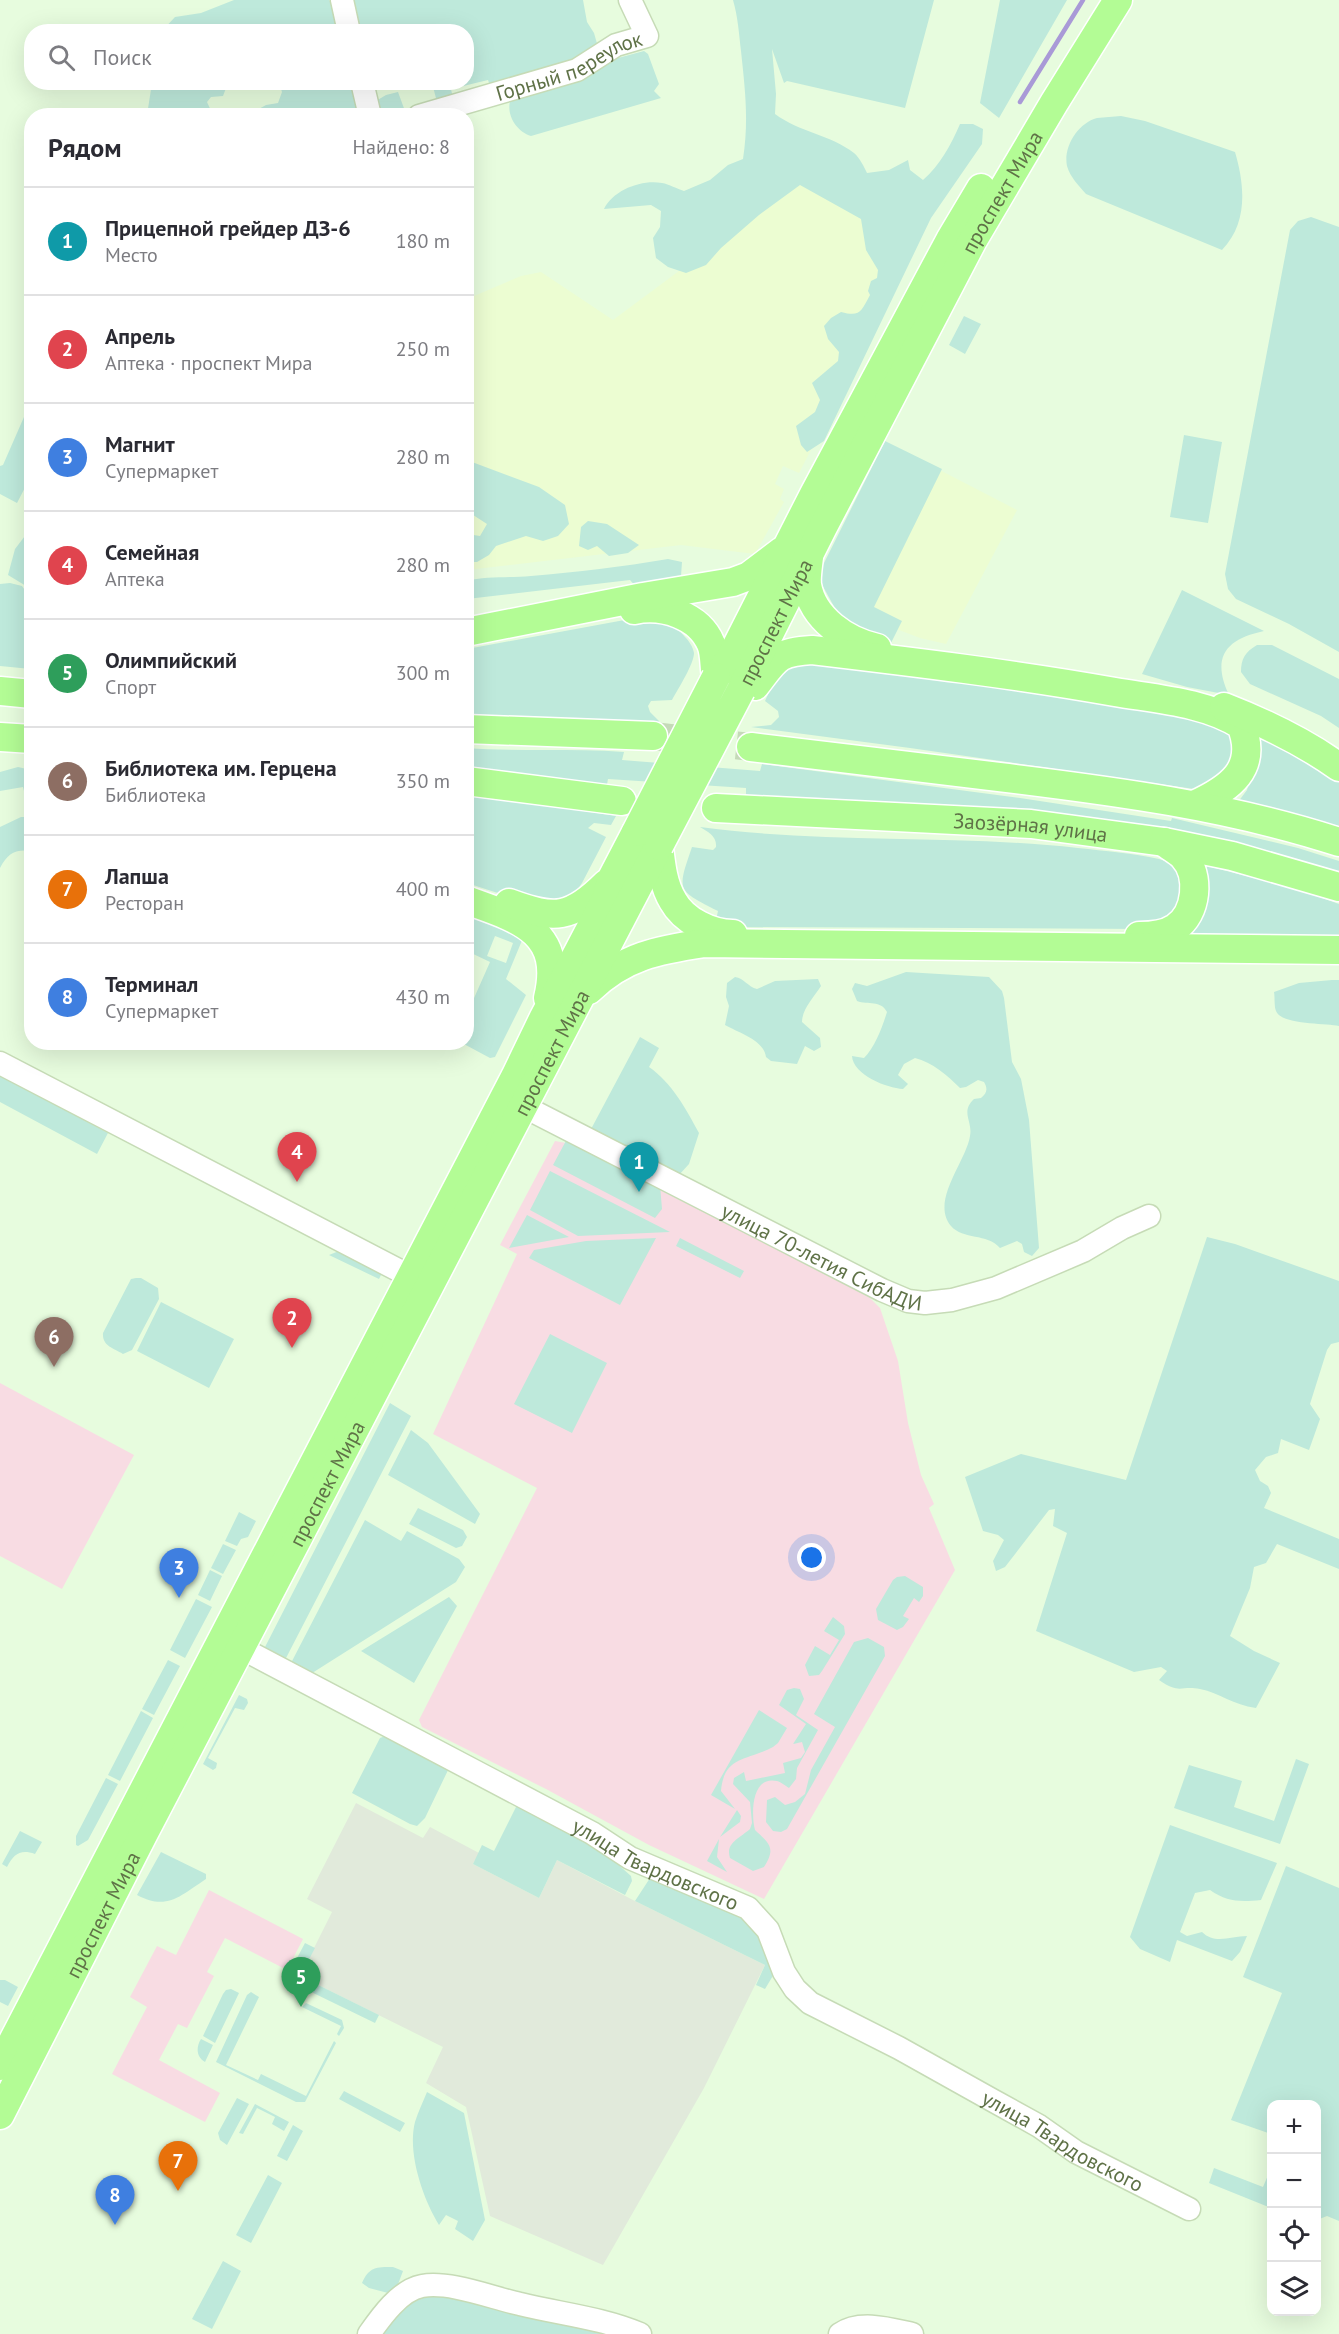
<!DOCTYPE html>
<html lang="ru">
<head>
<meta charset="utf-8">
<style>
  :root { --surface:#fff; --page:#f2f2f3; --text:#2b2b33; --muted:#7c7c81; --line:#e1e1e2; --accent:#698039 }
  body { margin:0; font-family:"PT Sans",sans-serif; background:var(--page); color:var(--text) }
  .controls { position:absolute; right:18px; bottom:18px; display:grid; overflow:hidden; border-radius:12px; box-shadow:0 6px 24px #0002 }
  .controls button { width:54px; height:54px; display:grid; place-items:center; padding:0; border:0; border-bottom:2px solid var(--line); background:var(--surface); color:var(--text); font:30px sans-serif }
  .you { position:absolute; left:812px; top:1558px; width:21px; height:21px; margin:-15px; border:4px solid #fff; border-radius:50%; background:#1a73e8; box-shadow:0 0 0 9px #1a73e833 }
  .badge { display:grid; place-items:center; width:39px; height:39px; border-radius:50%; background:var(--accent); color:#fff; font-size:20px; font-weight:700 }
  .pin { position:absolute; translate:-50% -50px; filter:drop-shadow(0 2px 3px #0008) }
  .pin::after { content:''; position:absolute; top:32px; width:21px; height:18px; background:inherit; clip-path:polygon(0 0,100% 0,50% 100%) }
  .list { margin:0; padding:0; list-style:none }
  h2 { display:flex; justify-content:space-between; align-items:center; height:78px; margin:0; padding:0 24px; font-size:26px }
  h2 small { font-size:20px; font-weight:400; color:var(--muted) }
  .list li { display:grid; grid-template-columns:39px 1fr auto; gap:18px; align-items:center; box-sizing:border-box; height:108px; padding:0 24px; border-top:2px solid var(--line) }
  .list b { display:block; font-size:22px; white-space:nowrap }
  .list p { margin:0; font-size:20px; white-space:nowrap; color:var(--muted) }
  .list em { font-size:20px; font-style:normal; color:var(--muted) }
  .icon { flex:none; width:33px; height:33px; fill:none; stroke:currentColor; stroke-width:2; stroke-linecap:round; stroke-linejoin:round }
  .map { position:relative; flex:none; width:1339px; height:2334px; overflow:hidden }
  .search { position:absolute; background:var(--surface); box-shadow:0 6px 24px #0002; left:24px; top:24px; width:450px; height:66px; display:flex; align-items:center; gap:15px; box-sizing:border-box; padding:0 21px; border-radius:24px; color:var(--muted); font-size:22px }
  .panel { position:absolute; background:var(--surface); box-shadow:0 6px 24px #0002; left:24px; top:108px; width:450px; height:942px; border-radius:24px }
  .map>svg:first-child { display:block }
  .commercial { fill:#ecfdd2 }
  .industrial { fill:#e1eadb }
  .education { fill:#f8dce3 }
  .green { fill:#bee9db; fill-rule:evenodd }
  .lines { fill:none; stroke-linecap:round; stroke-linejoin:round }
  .stream { stroke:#a99ad7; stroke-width:4.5 }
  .major-tunnel { stroke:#c5dab8; stroke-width:28; stroke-dasharray:28 14; stroke-linecap:butt }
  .minor-casing { stroke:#c6dbb6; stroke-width:25 }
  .major-casing { stroke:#fff; stroke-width:31 }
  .minor { stroke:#fff; stroke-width:22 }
  .major { stroke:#b3fc95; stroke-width:28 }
  .major-bridge-casing { stroke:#fff; stroke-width:31; stroke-linecap:butt }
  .major-bridge { stroke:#b3fc95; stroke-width:28 }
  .labels { text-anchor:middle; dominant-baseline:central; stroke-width:5; stroke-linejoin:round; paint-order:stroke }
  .street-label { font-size:21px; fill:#5f7247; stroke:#edffe5 }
</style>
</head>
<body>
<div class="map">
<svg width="1339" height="2334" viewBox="0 0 1339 2334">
  <rect width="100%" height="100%" fill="#e7fcde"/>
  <path class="commercial" d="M815 170 925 230 799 473 783 466 775 484 784 489 780 499 784 502 755 554 681 545 467 570V299L521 276 541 272 613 320Z
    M899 449 1017 510 946 644 920 638 844 609Z"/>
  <path class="industrial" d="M356 1803 423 1838 430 1827 479 1853 473 1864 539 1898 557 1860 631 1899 765 1965 704 2088 603 2265 490 2216 466 2107 426 2083 443 2047 300 1976 332 1912 307 1899Z"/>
  <path class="education" d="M555 1141 566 1143 865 1293 880 1308 898 1361 908 1423 921 1475 934 1504 929 1508 955 1570 764 1899 649 1845 546 1789 422 1727 419 1720 537 1488 433 1434 517 1254 500 1245Z
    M0 1383 134 1455 62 1589 0 1556Z
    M209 1890 303 1939 287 1970 225 1938 207 1972 214 1976 187 2028 178 2024 159 2060 220 2093 205 2122 112 2074 147 2007 130 1997 157 1946 176 1955Z"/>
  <path class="green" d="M234 0H329L337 7 343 32H161L175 17 201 13Z
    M349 0H583L587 22 594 33 598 47 592 58 492 91 488 80 451 89 454 103 409 115H378L376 101 386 95 398 92 405 111 437 102 432 83 466 82V32L357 31Z
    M733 0H934L905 108 787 81 784 83 772 49 776 94 775 114C799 132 831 135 854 153 860 158 864 167 867 173L889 170 908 160 910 170 923 180C940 165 951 145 960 124H973L983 129 982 144 931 218 824 441 807 452 801 445 796 426 815 412 820 400 812 383 838 361 839 352 828 339 824 326 831 318 841 312C860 317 861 312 870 295L868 291 871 281 877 278 878 270 866 250 861 219 800 185 759 215 721 248 706 265 686 273 668 267 656 258 653 238 660 227 661 211 651 205 604 209C613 190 642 179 662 183 669 184 677 189 684 191L710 180 728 165 743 159C749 120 745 89 741 51 739 34 738 17 733 0Z
    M1000 0H1067L999 118 980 103Z
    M644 51 648 54 659 84 654 91 661 98 531 136C516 131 505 114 511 98L579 80 618 58Z
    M355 82 361 115 253 116 252 113 266 105 278 103 282 92 279 83Z
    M152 83V82L228 83 223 96 211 97 207 102 213 115H147Z
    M1121 116 1145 121 1235 152C1245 186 1248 223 1222 250L1086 194C1079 186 1070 177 1067 166 1063 147 1078 123 1097 118 1105 117 1113 117 1121 116Z
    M1311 217 1339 227V652L1289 624 1236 599 1228 589 1225 574 1290 230 1298 221Z
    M964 316 981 324 965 354 949 345Z
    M31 401V476L17 503 0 494V466L3 465Z
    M1184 435 1222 442 1208 523 1170 517Z
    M885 441 942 469 874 607 902 621 890 645 842 621 820 581V571Z
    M466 456 472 462 539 487 565 505 569 524 558 536 543 541 526 536 496 546 489 555 477 562H467V534L480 536 487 524 467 511Z
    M588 521 607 524 639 545 628 553 609 556 597 546 588 550 579 546 581 527Z
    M31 528V589L8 575 15 549Z
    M668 559 682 562 681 576 637 588 630 580 467 599 466 581C487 576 510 578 531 576 577 572 622 567 668 559Z
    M10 583 22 586 31 599V669L0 666V584Z
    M1182 590 1264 631C1226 639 1211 657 1229 695L1187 687 1142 674Z
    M630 619C651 621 671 619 685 637 689 641 693 647 694 653 694 664 678 689 672 700L651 701 648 706 650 712 660 722 467 716V649Z
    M1257 645H1272L1339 679V728L1321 716 1250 684 1241 672C1241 659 1245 652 1257 645Z
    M793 662 1111 695 1235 731 1232 762 1201 790 910 748 751 727 771 725 779 717 778 711 765 701 773 683Z
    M1261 735 1339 778V826L1238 802 1247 790Z
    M466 748C519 752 572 748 624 752L622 760 760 771 762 764 1020 798 1171 821 1172 818 1298 848 1339 861V880L746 799V788L608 779 606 790 467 772Z
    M18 767 31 770V798L25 795 23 787 0 791V772Z
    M467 793 616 816 611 825 594 823 588 828 606 837 582 883 571 898 534 905 467 883Z
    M21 817H31V851C15 849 8 853 0 868V827Z
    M700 827C825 844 953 834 1078 848 1105 851 1133 853 1159 859 1170 862 1179 867 1185 876L1179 909 1146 929 737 927 716 920 718 911C676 890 677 891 692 847L713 850 716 847C717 836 708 832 700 827Z
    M1207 866 1297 889 1339 904V935L1192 936 1190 933Z
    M467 910 523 938 506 979 526 995 495 1057 490 1058 462 1043 466 1042 467 1014 490 962 467 951ZM495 936 513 943 506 963 487 956Z
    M906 972 989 977 1002 991 1004 998 1012 1062 1021 1079 1029 1120 1039 1248 1032 1256 1024 1252 1022 1244 1017 1241 1000 1248C987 1233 963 1240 951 1226 930 1201 966 1162 970 1136 973 1121 960 1112 974 1099L981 1098C987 1093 988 1089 984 1082L978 1080 966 1087 960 1088C948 1076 932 1062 915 1058L904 1064 898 1075 908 1084 903 1089C887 1088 853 1075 852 1056L864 1058C875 1047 882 1028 887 1012 881 1000 868 1005 857 1001L852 989 855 983 867 986Z
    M735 977C744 978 748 987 757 989L775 981 818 979 821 986C814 997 802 1009 802 1022L820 1038 821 1047 814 1051 805 1046 797 1064 771 1061 766 1057C764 1040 739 1033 725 1025L729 1006 726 997 727 983Z
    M1332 980H1339V1026C1325 1023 1281 1025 1276 1011 1274 1006 1275 997 1274 992L1299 983Z
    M640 1037 659 1048 649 1067C672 1083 686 1109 699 1133L689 1164 679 1175 590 1131Z
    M0 1075 108 1133 97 1154 0 1102Z
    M568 1137 660 1185 662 1209 655 1218 553 1165Z
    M550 1171 670 1232 578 1236 530 1210Z
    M527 1215 569 1237 509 1248Z
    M1207 1237 1235 1244 1339 1281V1342L1331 1344 1327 1350 1310 1404 1320 1419 1309 1450 1281 1439 1278 1453 1266 1457 1255 1470 1260 1481 1268 1486 1271 1493 1264 1508 1339 1539V1569L1277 1544 1266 1563 1254 1567 1250 1588 1230 1636 1254 1651 1280 1663 1256 1708C1233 1705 1220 1693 1200 1689 1180 1685 1181 1695 1159 1680L1167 1671 1161 1667 1134 1672 1036 1631 1067 1533 1053 1526 1055 1509 1049 1510 1005 1567 996 1571 993 1561 1004 1540 998 1535 983 1531 965 1477 1021 1454 1126 1480Z
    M656 1238 620 1305 529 1258 534 1250 586 1241Z
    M680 1238 744 1271 740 1278 676 1246Z
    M339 1251 383 1271 379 1279 329 1255Z
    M136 1278H141L158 1288 159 1299 132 1350 123 1354C113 1348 102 1346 103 1333L131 1279Z
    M161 1302 234 1339 209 1388 137 1351Z
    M550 1334 607 1363 572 1433 514 1404Z
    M390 1403 411 1416 285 1660 264 1649Z
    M411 1430 428 1443 480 1514 475 1524 388 1475Z
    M418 1508 463 1530 467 1537 462 1546 456 1548 409 1524Z
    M239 1512 256 1521 248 1537 241 1539 237 1546 225 1541Z
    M365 1520 401 1541 407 1531 459 1559 465 1567 456 1582 309 1675 290 1665Z
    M223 1544 236 1550 223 1574 211 1568Z
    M210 1570 222 1576 210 1601 198 1595Z
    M905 1576 923 1587V1596L919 1602 914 1598 903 1616 909 1619 903 1627 897 1630 878 1620 876 1609 893 1580 897 1577Z
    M449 1597 457 1606 414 1683 361 1651Z
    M196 1599 212 1607 185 1658 170 1650Z
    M833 1617 844 1626 845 1634 822 1671 819 1675 809 1676 805 1665 815 1646 830 1655 839 1640 824 1631Z
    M868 1638 884 1647 885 1656 787 1829 781 1832 773 1831 766 1822 767 1800 775 1797 785 1805 795 1802 805 1794 811 1770 835 1727 814 1714 854 1642Z
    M168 1660 180 1666 154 1715 142 1709Z
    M794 1688 800 1689 804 1699 796 1715 818 1730 797 1768 796 1779 789 1788C786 1786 781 1782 777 1781 751 1775 751 1815 755 1830 770 1844 776 1848 764 1867L753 1871 730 1858C725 1843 740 1838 750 1829L752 1823 750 1802 733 1784 734 1778 744 1772 746 1781 785 1773 783 1763 801 1758 805 1752 802 1742 793 1744 806 1724 779 1705 787 1690Z
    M239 1695 247 1699 248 1703 244 1710 235 1708 208 1758 217 1763 216 1768 213 1770 203 1764Z
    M759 1710 787 1728 778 1743 773 1747C748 1761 724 1755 721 1791L735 1809 711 1795Z
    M141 1711 153 1718 120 1781 108 1775Z
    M388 1735 450 1766 425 1818 417 1826 410 1824 352 1793 380 1738Z
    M1296 1759 1309 1764 1280 1844 1174 1808 1189 1765 1242 1781 1234 1807 1274 1821Z
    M106 1778 118 1784 88 1840 78 1846 76 1845V1836Z
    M519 1801 603 1851 631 1876 632 1881 625 1895 557 1860 539 1898 473 1864 482 1845 494 1851Z
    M737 1810 741 1816 740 1822 720 1837Z
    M1170 1825 1277 1863 1261 1900C1240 1902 1227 1902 1210 1890L1195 1893 1180 1932 1187 1936 1202 1932C1215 1945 1231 1936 1247 1936L1240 1952 1232 1961 1177 1940 1170 1962 1140 1949 1130 1937Z
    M20 1831 42 1842 35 1854C20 1849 14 1854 7 1867L2 1864Z
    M719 1839 717 1857 727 1872 707 1861Z
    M161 1852 206 1874V1879C180 1896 167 1911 137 1895Z
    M1286 1866 1339 1888V2221L1327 2216 1317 2220 1316 2104H1272L1271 2134 1231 2120 1282 1993 1243 1977Z
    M652 1875 748 1915 777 1969 765 1989 756 1985 765 1965 635 1901Z
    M305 1943 315 1948 306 1965 296 1960Z
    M300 1976 379 2015 375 2023 303 1988 299 1982Z
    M0 1980H5L18 1987 8 2006 0 2002Z
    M231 1989 239 1993 215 2043 203 2036 223 1994 226 1990Z
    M251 1992 259 1997 226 2065 258 2080 261 2074 306 2096 334 2041 336 2043 305 2102H296L216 2062 247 1995Z
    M306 2003 342 2020 344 2028 339 2036 337 2034 341 2026 302 2007Z
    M201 2039 213 2045 205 2062C196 2057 196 2047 201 2039Z
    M344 2091 405 2123 400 2132 339 2099Z
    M427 2092 464 2113 485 2220 473 2241 455 2229 458 2221 446 2215 439 2225C423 2199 407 2153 415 2122 418 2112 423 2102 427 2092Z
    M237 2098 249 2104 227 2145 220 2140 218 2133Z
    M255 2104 289 2122 284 2131 272 2124 275 2117 257 2108 243 2134 239 2133Z
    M293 2125 303 2131 287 2161 277 2156Z
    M1214 2168 1263 2187 1271 2168V2208L1209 2183Z
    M268 2175 282 2183 251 2243 236 2235Z
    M223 2261 241 2271 212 2329 192 2319Z
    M393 2267 403 2271 397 2287 388 2293 369 2288 362 2283C369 2267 376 2267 393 2267Z
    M444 2294 609 2334H383L400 2312 420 2295Z"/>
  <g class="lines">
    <path class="stream" d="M1020 102 1083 0"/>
    <path class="major-tunnel" d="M653 736 751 747"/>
    <g class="minor-casing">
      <g id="minor">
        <path d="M342 0 349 32"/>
        <path d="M362 82 370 116"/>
        <path id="s1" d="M419 116 577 70 616 45 647 36 630 0"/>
        <path d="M0 1063 425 1284"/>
        <path id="s2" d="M509 1099 882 1290 908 1301 925 1303 952 1300 996 1288 1083 1251 1122 1228 1149 1216"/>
        <path id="s3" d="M241 1648 592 1833 630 1858 748 1908 768 1930 784 1972 795 1989 810 2003 899 2048 992 2100 1039 2126 1076 2152 1189 2209"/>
        <path d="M369 2334C381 2317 400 2290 422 2286 451 2281 492 2298 520 2304 561 2314 602 2318 640 2334"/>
        <path d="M840 2334C860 2320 890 2329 912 2334"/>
      </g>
    </g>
    <g class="major-casing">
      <g id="major">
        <path d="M809 557C808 566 806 577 807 585 813 619 846 641 877 648"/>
        <path d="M634 610C662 604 699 615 711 644 715 653 714 667 716 677"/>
        <path d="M466 632 643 597 733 582 749 576 782 551"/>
        <path d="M716 677 730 659 814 494 950 240 981 188"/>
        <path d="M755 686C776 659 776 652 812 650 913 662 1014 674 1115 692 1156 699 1205 702 1241 725 1259 769 1229 789 1194 805"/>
        <path id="s4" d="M741 690 823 527 973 240 1054 103 1118 0"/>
        <path d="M0 691 32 694"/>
        <path d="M1224 707C1265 723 1303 741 1339 767"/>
        <path d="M466 729 653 736"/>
        <path d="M0 737 32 739"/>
        <path d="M751 747C834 757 916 767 999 777 1114 791 1229 806 1339 842"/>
        <path d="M466 781 622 801"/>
        <path id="s5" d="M716 808 1031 824 1164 842 1232 856 1339 887"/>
        <path d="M659 846C661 864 663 885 673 901 684 921 711 934 733 934"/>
        <path d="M466 900C519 919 564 931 548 998"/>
        <path d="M509 903C555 920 571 919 606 884"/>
        <path d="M1139 936C1152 936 1165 935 1175 928 1197 914 1201 875 1183 856 1178 851 1170 847 1164 842"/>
        <path d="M589 990C624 956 658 950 705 943L1339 950"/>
        <path d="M0 2066 515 1077 543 1019 606 899 612 878 636 832"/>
        <path id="s6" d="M0 2115 143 1835 659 846"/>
      </g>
    </g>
    <use href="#minor" class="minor"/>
    <use href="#major" class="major"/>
    <g class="major-bridge-casing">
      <path id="major-bridge" d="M636 832 716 677
        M659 846 741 690"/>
    </g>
    <use href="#major-bridge" class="major-bridge"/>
  </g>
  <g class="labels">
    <g class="street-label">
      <text stroke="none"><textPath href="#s1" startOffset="159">Горный переулок</textPath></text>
      <text stroke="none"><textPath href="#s4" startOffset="562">проспект Мира</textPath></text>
      <text stroke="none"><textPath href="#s4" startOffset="76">проспект Мира</textPath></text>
      <text stroke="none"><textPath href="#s5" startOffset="315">Заозёрная улица</textPath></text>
      <text stroke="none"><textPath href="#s6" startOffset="1197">проспект Мира</textPath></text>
      <text stroke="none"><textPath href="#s2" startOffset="351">улица 70-летия СибАДИ</textPath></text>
      <text stroke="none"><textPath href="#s6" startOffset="711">проспект Мира</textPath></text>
      <text stroke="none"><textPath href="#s3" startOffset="468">улица Твардовского</textPath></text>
      <text stroke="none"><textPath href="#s6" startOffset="225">проспект Мира</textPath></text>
      <text stroke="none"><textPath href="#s3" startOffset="974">улица Твардовского</textPath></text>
    </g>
  </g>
</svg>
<div class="controls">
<button>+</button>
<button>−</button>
<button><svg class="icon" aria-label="locate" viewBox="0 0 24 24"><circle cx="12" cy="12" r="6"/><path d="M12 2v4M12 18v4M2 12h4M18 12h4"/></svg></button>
<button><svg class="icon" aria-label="layers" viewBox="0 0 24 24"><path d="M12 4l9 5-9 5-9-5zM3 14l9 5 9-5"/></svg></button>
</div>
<div class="you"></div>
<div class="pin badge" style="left:639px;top:1192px;background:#0f9aa8">1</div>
<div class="pin badge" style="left:292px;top:1348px;background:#e0444e">2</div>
<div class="pin badge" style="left:179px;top:1598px;background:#3f7fe0">3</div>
<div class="pin badge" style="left:297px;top:1182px;background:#e0444e">4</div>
<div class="pin badge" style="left:301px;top:2007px;background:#2e9e5b">5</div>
<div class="pin badge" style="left:54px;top:1367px;background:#8d6e63">6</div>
<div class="pin badge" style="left:178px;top:2191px;background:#e8710a">7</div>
<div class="pin badge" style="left:115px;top:2225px;background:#3f7fe0">8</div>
<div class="search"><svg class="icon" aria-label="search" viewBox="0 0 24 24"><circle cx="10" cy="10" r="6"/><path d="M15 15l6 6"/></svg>Поиск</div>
<section class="panel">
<h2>Рядом<small>Найдено: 8</small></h2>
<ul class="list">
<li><span class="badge" style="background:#0f9aa8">1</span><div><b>Прицепной грейдер ДЗ-6</b><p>Место</p></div><em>180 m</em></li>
<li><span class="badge" style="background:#e0444e">2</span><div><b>Апрель</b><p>Аптека · проспект Мира</p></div><em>250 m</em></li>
<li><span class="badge" style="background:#3f7fe0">3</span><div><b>Магнит</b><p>Супермаркет</p></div><em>280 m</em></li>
<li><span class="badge" style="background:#e0444e">4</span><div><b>Семейная</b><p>Аптека</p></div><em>280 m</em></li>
<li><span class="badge" style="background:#2e9e5b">5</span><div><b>Олимпийский</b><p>Спорт</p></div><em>300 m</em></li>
<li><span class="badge" style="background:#8d6e63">6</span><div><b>Библиотека им. Герцена</b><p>Библиотека</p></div><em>350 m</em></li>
<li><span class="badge" style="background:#e8710a">7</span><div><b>Лапша</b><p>Ресторан</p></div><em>400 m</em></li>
<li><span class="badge" style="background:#3f7fe0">8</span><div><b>Терминал</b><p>Супермаркет</p></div><em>430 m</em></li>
</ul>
</section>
</div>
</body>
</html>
